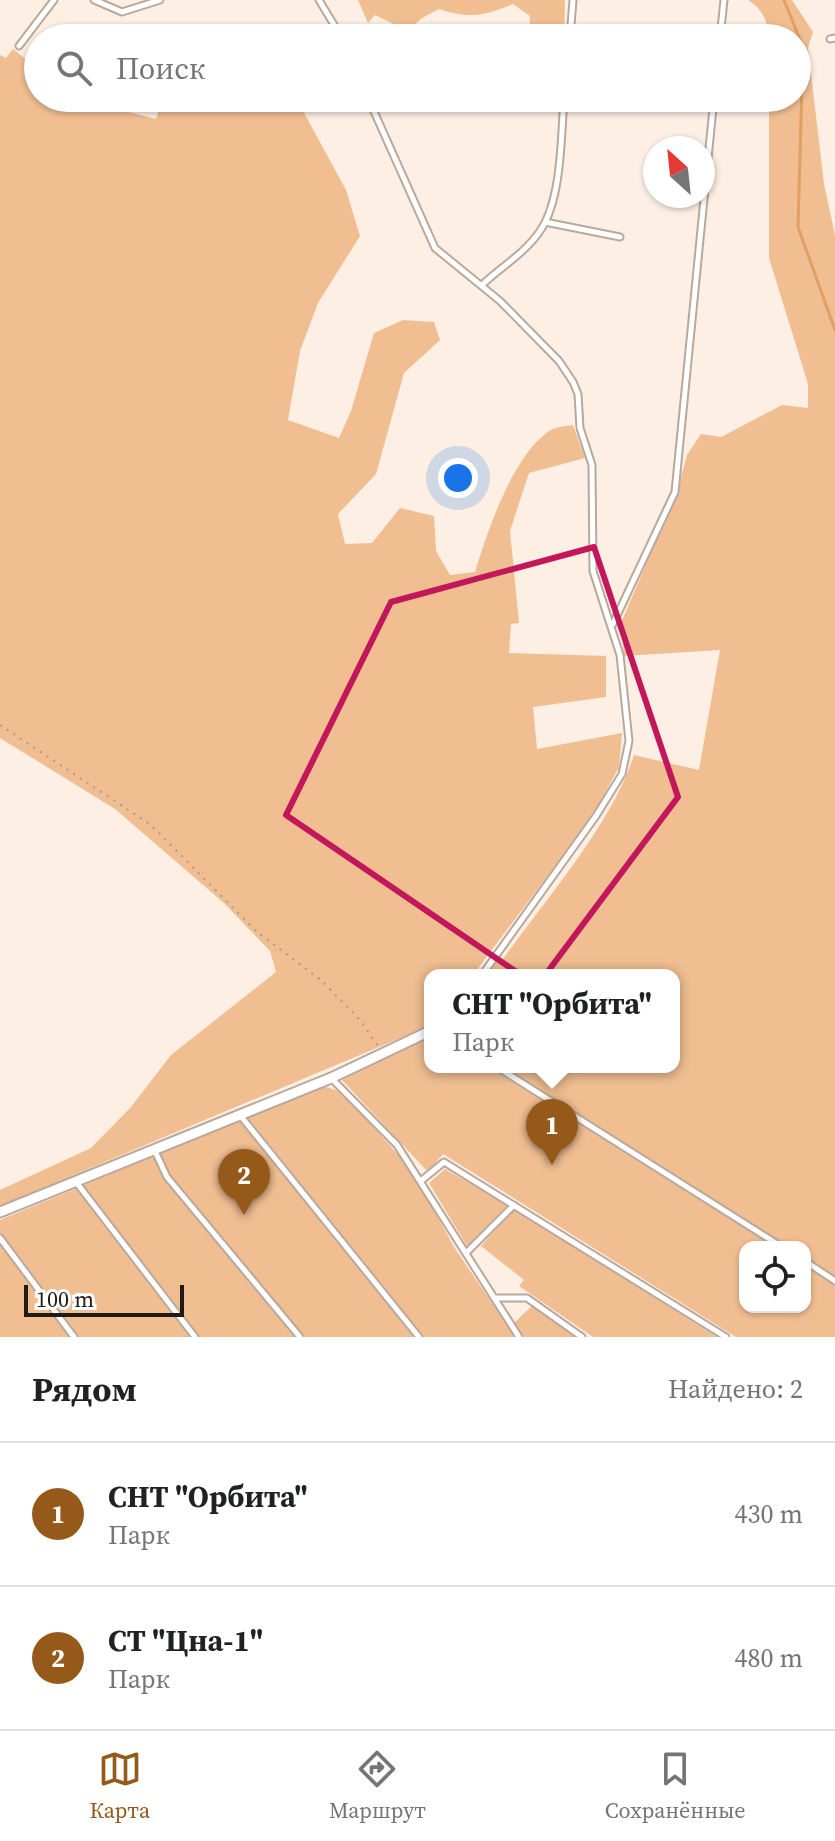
<!DOCTYPE html>
<html lang="ru">
<head>
<meta charset="utf-8">
<style>
  :root { --surface:#fff; --page:#f6f6f6; --text:#202124; --muted:#757577; --line:#e0e0e0; --accent:#955a19 }
  body { margin:0; font-family:"Source Serif 4",serif; background:var(--page); color:var(--text) }
  .controls { position:absolute; right:24px; bottom:24px; display:grid; overflow:hidden; border-radius:16px; box-shadow:0 2px 6px #0004 }
  .controls button { width:72px; height:72px; display:grid; place-items:center; padding:0; border:0; border-bottom:2px solid var(--line); background:var(--surface); color:var(--text); font:40px sans-serif }
  .compass { position:absolute; left:643px; top:136px; width:72px; height:72px; border-radius:50%; background:var(--surface); box-shadow:0 2px 6px #0004; rotate:333deg }
  .scale { position:absolute; left:24px; bottom:20px; width:160px; box-sizing:border-box; padding-left:8px; border:4px solid #211b16; border-top:0; font-size:22px; line-height:28px; white-space:nowrap; color:#211b16; -webkit-text-stroke:6px #fff; paint-order:stroke }
  .you { position:absolute; left:458px; top:478px; width:28px; height:28px; margin:-20px; border:6px solid #fff; border-radius:50%; background:#1a73e8; box-shadow:0 0 0 12px #1a73e833 }
  .badge { display:grid; place-items:center; width:52px; height:52px; border-radius:50%; background:var(--accent); color:#fff; font-size:26px; font-weight:700 }
  .pin { position:absolute; translate:-50% -66px; filter:drop-shadow(0 2px 4px #0008) }
  .pin::after { content:''; position:absolute; top:42px; width:28px; height:24px; background:inherit; clip-path:polygon(0 0,100% 0,50% 100%) }
  .popup { position:absolute; left:424px; top:969px; width:256px; height:104px; box-sizing:border-box; display:grid; place-content:center; border-radius:16px; background:var(--surface); filter:drop-shadow(0 2px 6px #0005); font-size:26px; white-space:nowrap; color:var(--muted) }
  .popup b { font-size:30px; color:var(--text) }
  .popup::after { content:''; position:absolute; left:50%; top:100%; margin-left:-16px; border:16px solid transparent; border-top-color:var(--surface) }
  .list { margin:0; padding:0; list-style:none }
  h2 { display:flex; justify-content:space-between; align-items:center; height:104px; margin:0; padding:0 32px; font-size:34px }
  h2 small { font-size:26px; font-weight:400; color:var(--muted) }
  .list li { display:grid; grid-template-columns:52px 1fr auto; gap:24px; align-items:center; box-sizing:border-box; height:144px; padding:0 32px; border-top:2px solid var(--line) }
  .list b { display:block; font-size:30px; white-space:nowrap }
  .list p { margin:0; font-size:26px; white-space:nowrap; color:var(--muted) }
  .list em { font-size:26px; font-style:normal; color:var(--muted) }
  .icon { flex:none; width:44px; height:44px; fill:none; stroke:currentColor; stroke-width:2; stroke-linecap:round; stroke-linejoin:round }
  .map { position:relative; flex:none; width:835px; height:1337px; overflow:hidden }
  .search { position:absolute; background:var(--surface); box-shadow:0 2px 6px #0004; left:24px; right:24px; top:24px; height:88px; display:flex; align-items:center; gap:20px; box-sizing:border-box; padding:0 28px; border-radius:44px; color:var(--muted); font-size:30px }
  .sheet { height:392px; background:var(--surface) }
  nav { display:flex; justify-content:space-around; align-items:center; box-sizing:border-box; height:112px; border-top:2px solid var(--line); background:var(--surface); font-size:22px; color:var(--muted) }
  nav a { display:grid; justify-items:center; gap:4px }
  nav .on { color:var(--accent) }
  .map>svg:first-child { display:block }
  .green { fill:#f0be91 }
  .lines { fill:none; stroke-linecap:round; stroke-linejoin:round }
  .stream { stroke:#e19f62; stroke-width:3 }
  .service-casing { stroke:#b9a99c; stroke-width:9 }
  .minor-casing { stroke:#b9a99c; stroke-width:13 }
  .path { stroke:#a79c93; stroke-width:2; stroke-dasharray:2 6; stroke-linecap:butt }
  .service { stroke:#fff; stroke-width:5 }
  .minor { stroke:#fff; stroke-width:9 }
  .marked { fill:none; stroke:#c2185b; stroke-width:6; stroke-linejoin:round }
</style>
</head>
<body>
<div class="map">
<svg width="835" height="1337" viewBox="0 0 835 1337">
  <rect width="100%" height="100%" fill="#fdefe4"/>
  <path class="green" d="M358 0H565L564 38H529L530 16 513 4C484 16 469 19 439 9L422 18 408 31 375 15 368 23Z
    M748 0H792L813 32 808 48 824 184 835 235V1277L805 1257V1247H789L504 1067H674V975H483L497 957 503 959C545 900 612 824 634 755L699 770 720 650 624 656 621 623 677 492 687 455 701 434 721 437 782 405 808 408V384L769 258V98H797V38H769C769 23 761 7 748 0Z
    M13 49 38 69V98H74L156 119 163 98H296L346 190 360 236 318 303 300 351 288 420 339 438 351 411 374 333 403 320 434 322 440 340 404 373 376 474 338 514 345 544 372 543 400 508 434 516 436 551 450 575 475 572C488 530 512 457 549 431 555 427 566 426 573 425L585 458 529 473 510 531 519 623 511 624 509 653 606 656V697L533 707 537 749 622 733 619 767 592 817 473 975H430L429 1026 0 1206V1190L91 1148 131 1107 171 1055 276 972 270 951 224 903 115 809 0 738V55L6 58Z
    M430 1035V1067H489L775 1247H745V1307H805V1266L835 1285V1337H736L443 1154 428 1172 342 1080Z
    M323 1086 336 1090 356 1108 413 1171 454 1247 515 1337H0V1220Z
    M445 1169 508 1205 467 1246 429 1183Z
    M514 1209 717 1337H593L519 1286 524 1280 481 1246Z
    M533 1305 578 1337H524L514 1323Z"/>
  <g class="lines">
    <path class="stream" d="M784 0 803 47 798 227 835 330"/>
    <g class="service-casing">
      <path id="service" d="M94 0 122 12 160 0
        M319 0 342 38
        M570 38 573 0
        M720 38 724 0
        M830 39 835 38
        M19 46 54 0
        M368 98 435 248 500 301 559 361 573 382 578 394 580 428 592 465 593 571 620 655 629 741 622 774 596 816 482 975
        M545 222 620 237
        M482 285C501 267 525 253 540 231 562 199 561 136 564 98
        M613 624 675 492 714 98
        M497 1067 782 1247
        M332 1079 397 1145 519 1337
        M239 1114 419 1337
        M154 1149 167 1177 300 1337
        M422 1180 444 1162 726 1337
        M76 1182 195 1337
        M0 1238 74 1337
        M466 1253 514 1205
        M805 1261 835 1281
        M496 1298H527L582 1337"/>
    </g>
    <g class="minor-casing">
      <path id="minor" d="M0 1212 331 1078 430 1031"/>
    </g>
    <path class="path" d="M0 725 151 825 256 931 322 981 361 1021 378 1046"/>
    <use href="#service" class="service"/>
    <use href="#minor" class="minor"/>
  </g>
  <path class="marked" d="M594 547 678 797 537 986 286 815 391 602Z"/>
</svg>
<div class="controls">
<button><svg class="icon" aria-label="locate" viewBox="0 0 24 24"><circle cx="12" cy="12" r="6"/><path d="M12 2v4M12 18v4M2 12h4M18 12h4"/></svg></button>
</div>
<svg class="compass" viewBox="-18 -18 36 36"><path d="M0-13l5 13h-10z" fill="#e53935"/><path d="M0 13l5-13h-10z" fill="#757577"/></svg>
<div class="scale">100 m</div>
<div class="you"></div>
<div class="pin badge" style="left:552px;top:1165px">1</div>
<div class="popup"><b>CНТ &quot;Орбита&quot;</b>Парк</div>
<div class="pin badge" style="left:244px;top:1215px">2</div>
<div class="search"><svg class="icon" aria-label="search" viewBox="0 0 24 24"><circle cx="10" cy="10" r="6"/><path d="M15 15l6 6"/></svg>Поиск</div>
</div>
<section class="sheet">
<h2>Рядом<small>Найдено: 2</small></h2>
<ul class="list">
<li><span class="badge">1</span><div><b>CНТ &quot;Орбита&quot;</b><p>Парк</p></div><em>430 m</em></li>
<li><span class="badge">2</span><div><b>СТ &quot;Цна-1&quot;</b><p>Парк</p></div><em>480 m</em></li>
</ul>
</section>
<nav>
<a class="on"><svg class="icon" aria-label="map" viewBox="0 0 24 24"><path d="M3 6l6-2 6 2 6-2v14l-6 2-6-2-6 2zM9 4v14M15 6v14"/></svg>Карта</a>
<a><svg class="icon" aria-label="directions" viewBox="0 0 24 24"><path d="M12 3l9 9-9 9-9-9zM9 14v-3h6M13 9l2 2-2 2"/></svg>Маршрут</a>
<a><svg class="icon" aria-label="saved" viewBox="0 0 24 24"><path d="M7 4h10v16l-5-4-5 4z"/></svg>Сохранённые</a>
</nav>
</body>
</html>
